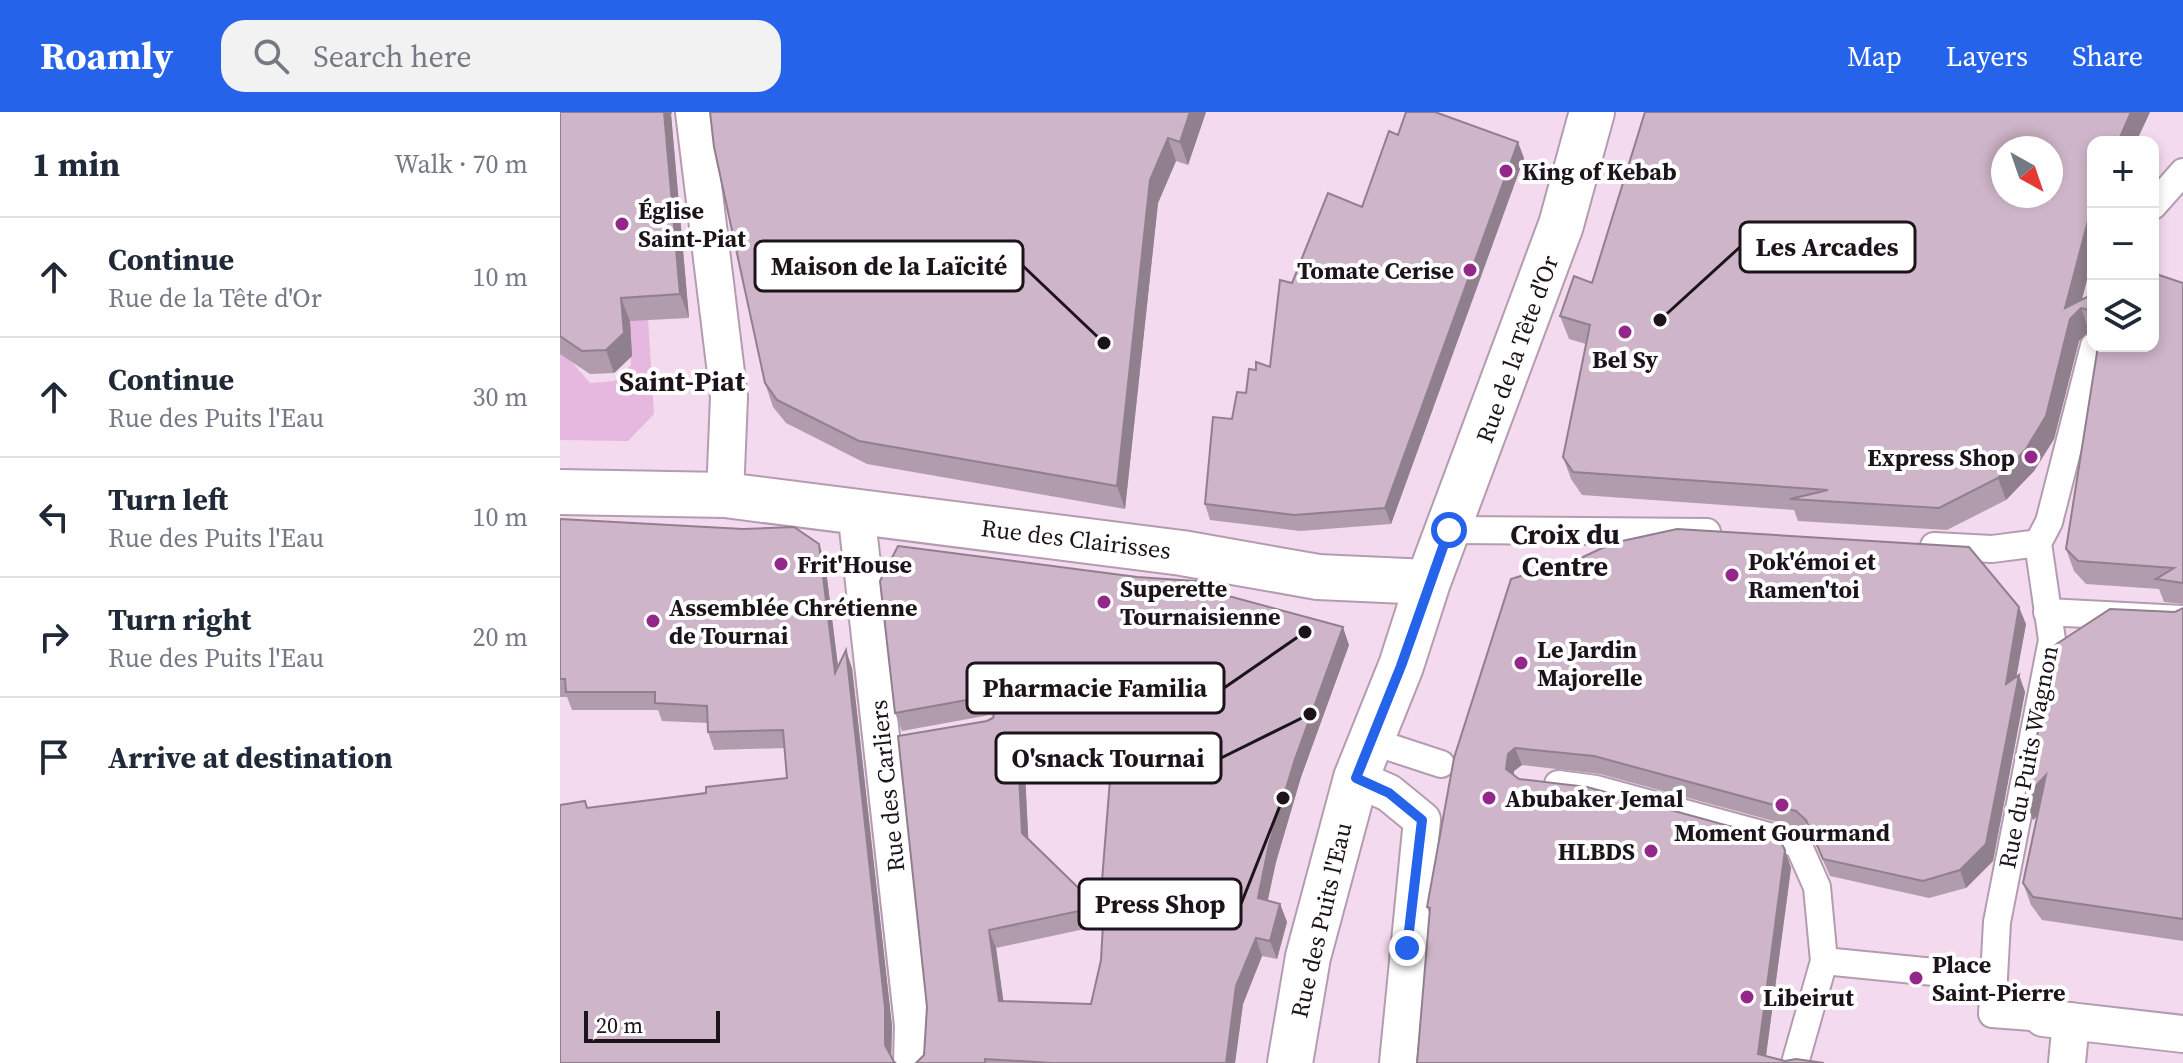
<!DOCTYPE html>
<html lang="en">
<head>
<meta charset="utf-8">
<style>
  :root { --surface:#fff; --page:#f2f2f3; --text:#1f2937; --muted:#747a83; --line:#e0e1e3; --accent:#2563eb }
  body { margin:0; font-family:"Source Serif 4",serif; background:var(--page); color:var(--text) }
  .controls { position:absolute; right:24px; top:24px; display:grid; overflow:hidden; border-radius:16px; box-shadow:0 4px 12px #0003 }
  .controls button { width:72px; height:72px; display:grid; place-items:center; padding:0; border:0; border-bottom:2px solid var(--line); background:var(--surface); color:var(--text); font:40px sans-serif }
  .compass { position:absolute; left:1431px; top:24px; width:72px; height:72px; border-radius:50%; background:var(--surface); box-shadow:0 4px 12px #0003; rotate:140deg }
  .scale { position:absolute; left:24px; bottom:20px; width:136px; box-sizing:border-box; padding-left:8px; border:4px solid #1c131b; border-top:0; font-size:22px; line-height:28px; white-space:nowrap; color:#1c131b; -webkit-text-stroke:6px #fff; paint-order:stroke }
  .stop { position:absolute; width:24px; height:24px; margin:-18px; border:6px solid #2563eb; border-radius:50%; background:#fff }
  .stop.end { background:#2563eb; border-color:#fff; box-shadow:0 2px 8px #0008 }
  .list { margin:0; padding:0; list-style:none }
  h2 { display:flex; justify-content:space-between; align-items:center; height:104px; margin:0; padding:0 32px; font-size:34px }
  h2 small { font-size:26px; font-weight:400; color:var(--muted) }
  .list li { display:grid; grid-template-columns:52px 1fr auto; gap:24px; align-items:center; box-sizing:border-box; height:120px; padding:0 32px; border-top:2px solid var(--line) }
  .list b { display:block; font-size:30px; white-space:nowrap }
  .list p { margin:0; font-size:26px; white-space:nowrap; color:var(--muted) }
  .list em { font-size:26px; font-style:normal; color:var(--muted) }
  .icon { flex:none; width:44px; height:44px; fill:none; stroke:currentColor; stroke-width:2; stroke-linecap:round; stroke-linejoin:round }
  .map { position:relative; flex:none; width:1623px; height:951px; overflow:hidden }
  header { display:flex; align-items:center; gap:48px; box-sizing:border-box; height:112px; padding:0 40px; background:var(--accent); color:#fff }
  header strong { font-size:38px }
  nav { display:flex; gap:44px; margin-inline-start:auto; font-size:28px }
  .search { width:560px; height:72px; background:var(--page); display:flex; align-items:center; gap:20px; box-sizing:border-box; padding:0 28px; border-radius:24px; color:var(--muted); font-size:30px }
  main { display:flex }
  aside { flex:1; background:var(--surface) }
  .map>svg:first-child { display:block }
  .green { fill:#e7b8df }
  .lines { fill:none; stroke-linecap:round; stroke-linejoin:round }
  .pedestrian-casing { stroke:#b49cb0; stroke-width:30 }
  .minor-casing { stroke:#b49cb0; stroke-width:40 }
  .tertiary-casing { stroke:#b49cb0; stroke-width:48 }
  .pedestrian { stroke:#fff; stroke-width:26 }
  .minor { stroke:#fff; stroke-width:36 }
  .tertiary { stroke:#fff; stroke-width:44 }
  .wall { fill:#b19cad; fill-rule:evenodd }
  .shaded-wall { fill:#907f8d }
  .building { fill:#ceb5c9; stroke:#907f8d; stroke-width:2; fill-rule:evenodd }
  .route { stroke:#2563eb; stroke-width:10 }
  .poi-dot { fill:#94288a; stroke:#fff; stroke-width:3 }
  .labels { text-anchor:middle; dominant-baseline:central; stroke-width:8; stroke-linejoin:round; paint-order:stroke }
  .poi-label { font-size:24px; font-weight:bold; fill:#1c131b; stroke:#fff; text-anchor:start }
  .street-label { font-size:24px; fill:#1c131b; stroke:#fff }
  .quarter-label { font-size:28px; font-weight:bold; fill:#1c131b; stroke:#fff }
  .leader { fill:none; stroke:#1c131b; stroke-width:3 }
  .callout-dot { fill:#1c131b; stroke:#fff; stroke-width:3 }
  .callout { fill:#fff; stroke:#1c131b; stroke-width:3 }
  .callout-label { font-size:26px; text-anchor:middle; font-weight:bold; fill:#1c131b }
</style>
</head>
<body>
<header>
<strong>Roamly</strong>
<div class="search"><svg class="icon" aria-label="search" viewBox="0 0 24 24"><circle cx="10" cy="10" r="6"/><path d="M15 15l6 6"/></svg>Search here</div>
<nav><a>Map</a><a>Layers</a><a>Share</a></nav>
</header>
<main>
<aside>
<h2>1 min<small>Walk · 70 m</small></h2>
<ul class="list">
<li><svg class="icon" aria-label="ahead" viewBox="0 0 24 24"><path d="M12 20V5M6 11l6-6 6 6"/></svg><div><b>Continue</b><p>Rue de la Tête d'Or</p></div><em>10 m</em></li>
<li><svg class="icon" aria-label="ahead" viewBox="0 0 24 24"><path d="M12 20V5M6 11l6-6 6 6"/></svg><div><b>Continue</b><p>Rue des Puits l'Eau</p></div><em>30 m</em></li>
<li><svg class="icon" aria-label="left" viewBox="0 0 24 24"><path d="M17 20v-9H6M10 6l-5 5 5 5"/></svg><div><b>Turn left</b><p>Rue des Puits l'Eau</p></div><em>10 m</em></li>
<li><svg class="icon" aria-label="right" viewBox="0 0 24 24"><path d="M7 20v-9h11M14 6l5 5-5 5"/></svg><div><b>Turn right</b><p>Rue des Puits l'Eau</p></div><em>20 m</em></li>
<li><svg class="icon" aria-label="arrive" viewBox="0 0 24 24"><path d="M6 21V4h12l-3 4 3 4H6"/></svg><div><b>Arrive at destination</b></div></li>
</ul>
</aside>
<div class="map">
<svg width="1623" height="951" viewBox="0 0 1623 951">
  <rect width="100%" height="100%" fill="#f4daef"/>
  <path class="green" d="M87 190 94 302 68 329 0 328V203L6 202 11 249 30 271 54 269 71 253 68 199Z"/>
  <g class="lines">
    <g class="pedestrian-casing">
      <path id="pedestrian" d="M1593 94 1623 60
        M889 418 1147 420
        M1478 431 1492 528 1437 810 1432 902 1483 906
        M1478 431 1489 410 1534 234
        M1374 434 1432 437 1478 431
        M1487 500 1623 507
        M811 629 881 652
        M998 672 1036 677 1238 732 1257 775 1264 849
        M1235 951 1264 849 1434 866"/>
    </g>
    <g class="minor-casing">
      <path id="minor" d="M134 0 169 285 165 383
        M296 398 353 913 352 951
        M796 666 829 681 862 708 838 951
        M1483 906 1623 922
        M1507 951 1511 909"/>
    </g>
    <g class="tertiary-casing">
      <path id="tertiary" d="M0 380 165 383 622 441 758 465 868 470
        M730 951 748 845 796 666 841 554 868 470 1001 113 1032 0"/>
    </g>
    <use href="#pedestrian" class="pedestrian"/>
    <use href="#minor" class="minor"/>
    <use href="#tertiary" class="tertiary"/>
  </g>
  <path class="wall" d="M0 0H112L111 2 129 206 70 209 72 244 54 261 30 262 0 242Z
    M150 0H646L628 53 616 49 598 91 565 397 307 352 226 311 213 295 205 271Z
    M1085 0H1590L1576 30H1533V144L1522 188 1533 182V220L1529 219 1519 229 1494 327 1474 359 1446 388 1387 418 1238 409 1234 398 1022 383 1011 367 1003 345 1026 232 1009 227 1000 204 1032 171Z
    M838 23 964 46 831 412 740 419 650 408 645 392 672 307 686 281 696 258 710 255 732 171 802 95Z
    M1623 171V492L1604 490 1599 477 1526 472 1514 459 1506 437Z
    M0 407 265 450 278 554 292 556 332 914 331 946 0 951 25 689 28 696 146 681 227 666 224 636 154 638 148 620V611L102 609 98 598H12L7 585H0Z
    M668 484 789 533 741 665 716 750 708 788 720 792 727 810 717 847 702 844 683 892 675 951H356L364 943 427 609 433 604 430 603 342 619 335 601ZM465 661 550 672 540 794 544 803 543 809 538 795 468 727ZM543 813 541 848 531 892 443 889 436 836Z
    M1623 496V829L1482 808 1471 793 1463 771 1478 703 1473 708 1465 685 1615 500Z
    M1466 512 1456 565 1459 563 1465 580 1433 749 1406 776 1369 786 1270 764 1253 726 1243 717 1040 662 962 653 954 659V663L959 667 1225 738 1231 756 1206 944 1225 949 1264 951H857L870 803 867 795 894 646Z"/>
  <path class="shaded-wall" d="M104 0H112L111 2 129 206 120 182Z
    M630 0H646L628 53 620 30Z
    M1571 0H1590L1576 30H1558Z
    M608 26 616 49 598 91 565 397 557 374 590 68Z
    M958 30 964 46 831 412 825 396Z
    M1533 90V144L1519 198 1521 196 1529 219 1519 229 1494 327 1474 359 1446 388 1438 366 1505 196Z
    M61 186 70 209 72 244 54 261 46 238Z
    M259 432 265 450 281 579 275 561Z
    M663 471 670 489 661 482Z
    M1459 495 1466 512 1452 589 1446 572Z
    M783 515 789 533 741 665 716 750 704 804 698 786 709 732 735 647Z
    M286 538 292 556 332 914 331 951 325 933Z
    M1459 563 1465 580 1433 749 1406 776 1400 758Z
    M955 636 962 653 954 659 953 675 946 657 948 642Z
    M458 643 465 661 469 739 462 721Z
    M1486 663 1495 686 1473 708 1465 685Z
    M1225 738 1231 756 1205 951 1198 942Z
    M720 792 727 810 717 847 710 829Z
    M429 818 436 836 446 907 439 889Z
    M696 826 702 844 683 892 675 951H666L676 874Z"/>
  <path class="building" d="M0 0H104L120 182 61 186 64 221 46 238 22 239 0 224Z
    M150 0H630L620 30 608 26 590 68 557 374 299 329 217 288 205 271 154 35Z
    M846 0H875L958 30 825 396 734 403 645 392 653 305 672 307 677 280 686 281 689 257 696 258V250L710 255 720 168 732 171 768 81 802 95 829 19 838 23Z
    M1085 0H1571L1558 30H1533V90L1505 196 1533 182V199L1521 196 1510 207 1486 304 1466 337 1438 366 1379 396 1230 387 1268 378 1013 360 1003 345 1030 213 1000 204 1014 164 1032 171ZM1443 36H1491V84H1443Z
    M1593 161 1623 171V471L1596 467 1614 456 1518 449 1506 437 1538 234H1593Z
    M0 407 183 417 234 415 259 432 275 561 286 538 325 896V933L334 950 336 951H0V693L25 689 27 696 146 681V675L227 666 223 618 148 620 147 594 95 591V580H6L5 567H0Z
    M1117 417 1409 435 1459 495 1446 572 1459 563 1426 732 1400 758 1363 769 1263 747 1246 708 1236 699 1034 644 955 636 948 642 946 657 959 667 1027 675 1220 728 1225 738 1198 942 1225 949 1236 947 1264 951H857L870 796 867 795 894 646 951 467 1023 445 1053 431Z
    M338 434 577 465 663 471 661 482 783 515 735 647 709 732 698 786 720 792 710 829 696 826 676 874 666 951H492L425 947V951H356L364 943 367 895 338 624 427 609 433 606 436 596 433 589 423 585 335 601 320 469ZM458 643 551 655 540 794 544 793 541 848 531 892 439 889 429 818 538 795 462 721Z
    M1623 496V807L1473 785 1463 771 1486 663 1465 685 1495 533 1550 497 1615 500Z"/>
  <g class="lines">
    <path class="route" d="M847 836 862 708 829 681 796 666 841 554 889 418"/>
  </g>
  <g class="poi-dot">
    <circle cx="946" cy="59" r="8"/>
    <circle cx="62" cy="112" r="8"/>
    <circle cx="910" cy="158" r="8"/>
    <circle cx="1065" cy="220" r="8"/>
    <circle cx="1471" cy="345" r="8"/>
    <circle cx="221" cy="452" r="8"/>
    <circle cx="1172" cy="463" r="8"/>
    <circle cx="544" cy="490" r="8"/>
    <circle cx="93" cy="509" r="8"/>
    <circle cx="961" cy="551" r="8"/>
    <circle cx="929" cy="686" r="8"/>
    <circle cx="1222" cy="693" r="8"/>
    <circle cx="1091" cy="739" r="8"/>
    <circle cx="1356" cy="866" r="8"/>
    <circle cx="1187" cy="885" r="8"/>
  </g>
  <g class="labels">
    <g class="poi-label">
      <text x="962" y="59">King of Kebab</text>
      <text x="78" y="98">Église<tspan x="78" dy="28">Saint-Piat</tspan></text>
      <text x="894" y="158" text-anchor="end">Tomate Cerise</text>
      <text x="1065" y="247" text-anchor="middle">Bel Sy</text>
      <text x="1455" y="345" text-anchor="end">Express Shop</text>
      <text x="1188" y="449">Pok'émoi et<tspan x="1188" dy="28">Ramen'toi</tspan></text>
      <text x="237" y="452">Frit'House</text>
      <text x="560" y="476">Superette<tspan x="560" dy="28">Tournaisienne</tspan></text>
      <text x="109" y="495">Assemblée Chrétienne<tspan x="109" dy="28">de Tournai</tspan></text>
      <text x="977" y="537">Le Jardin<tspan x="977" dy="28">Majorelle</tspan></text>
      <text x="945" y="686">Abubaker Jemal</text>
      <text x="1222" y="720" text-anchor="middle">Moment Gourmand</text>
      <text x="1075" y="739" text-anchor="end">HLBDS</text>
      <text x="1372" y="852">Place<tspan x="1372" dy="28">Saint-Pierre</tspan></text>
      <text x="1203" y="885">Libeirut</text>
    </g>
    <g class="street-label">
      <text transform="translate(957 237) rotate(-70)">Rue de la Tête d'Or</text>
      <text transform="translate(516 427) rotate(7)">Rue des Clairisses</text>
      <text transform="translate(1468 645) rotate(-79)">Rue du Puits Wagnon</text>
      <text transform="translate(327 674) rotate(-96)">Rue des Carliers</text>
      <text transform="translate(761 808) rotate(-77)">Rue des Puits l'Eau</text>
    </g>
    <g class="quarter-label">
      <text x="122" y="269">Saint-Piat</text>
      <text x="1005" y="422">Croix du<tspan x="1005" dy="32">Centre</tspan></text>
    </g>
  </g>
  <path class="leader" d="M1100 208L1180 135M544 231L463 154M745 520L664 576M750 602L661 646M723 686L681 792"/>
  <g class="callout-dot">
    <circle cx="1100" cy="208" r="8"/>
    <circle cx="544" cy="231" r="8"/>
    <circle cx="745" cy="520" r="8"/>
    <circle cx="750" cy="602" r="8"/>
    <circle cx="723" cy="686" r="8"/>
  </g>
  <g class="callout">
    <rect x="1180" y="110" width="175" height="50" rx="8"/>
    <rect x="195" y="129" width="268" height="50" rx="8"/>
    <rect x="407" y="551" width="257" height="50" rx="8"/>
    <rect x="436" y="621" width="225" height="50" rx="8"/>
    <rect x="519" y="767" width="162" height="50" rx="8"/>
  </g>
  <g class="callout-label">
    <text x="1267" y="144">Les Arcades</text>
    <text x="329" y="163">Maison de la Laïcité</text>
    <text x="535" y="585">Pharmacie Familia</text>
    <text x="548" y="655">O'snack Tournai</text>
    <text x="600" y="801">Press Shop</text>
  </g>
</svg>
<div class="controls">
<button>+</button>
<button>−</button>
<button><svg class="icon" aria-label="layers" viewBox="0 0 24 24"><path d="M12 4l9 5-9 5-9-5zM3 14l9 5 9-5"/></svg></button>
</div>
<svg class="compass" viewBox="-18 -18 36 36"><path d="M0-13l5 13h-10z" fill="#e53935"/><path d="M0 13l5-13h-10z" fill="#747a83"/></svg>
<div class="scale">20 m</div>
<div class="stop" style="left:889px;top:418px"></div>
<div class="stop end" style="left:847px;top:836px"></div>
</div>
</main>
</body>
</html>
